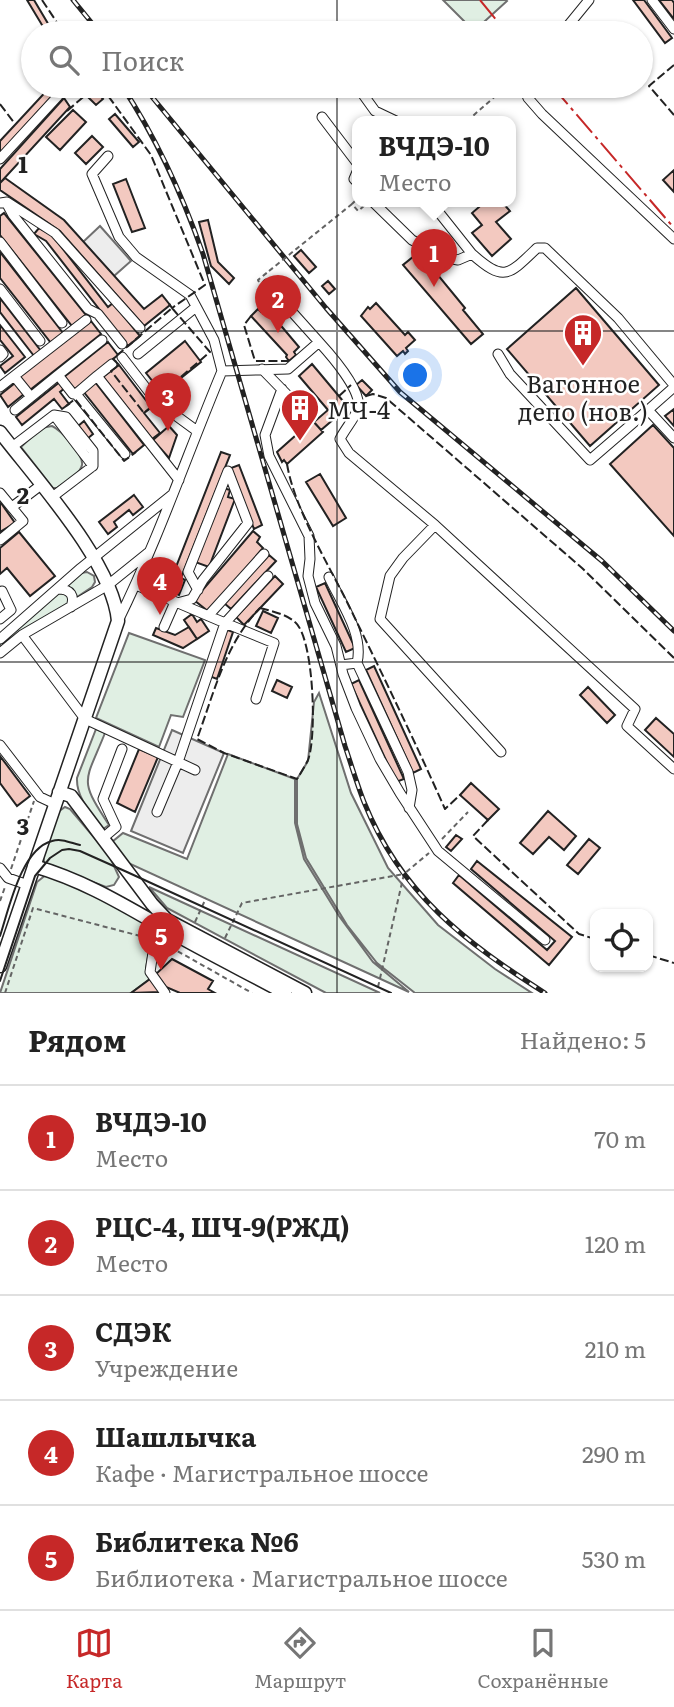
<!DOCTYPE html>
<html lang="ru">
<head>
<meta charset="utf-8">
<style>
  :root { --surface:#fff; --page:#f2f2f2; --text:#222; --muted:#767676; --line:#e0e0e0; --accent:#c62828 }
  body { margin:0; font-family:Literata,serif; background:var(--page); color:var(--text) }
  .controls { position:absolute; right:21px; bottom:21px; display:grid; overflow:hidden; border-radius:14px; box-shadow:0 2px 5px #0004 }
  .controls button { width:63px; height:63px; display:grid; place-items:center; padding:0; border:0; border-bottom:2px solid var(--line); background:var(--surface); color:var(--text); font:35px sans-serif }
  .you { position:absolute; left:416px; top:376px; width:24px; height:24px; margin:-18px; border:5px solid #fff; border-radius:50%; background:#1a73e8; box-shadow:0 0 0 10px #1a73e833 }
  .badge { display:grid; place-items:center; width:46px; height:46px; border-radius:50%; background:var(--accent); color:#fff; font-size:23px; font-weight:700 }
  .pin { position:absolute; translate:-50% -58px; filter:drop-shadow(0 2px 4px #0008) }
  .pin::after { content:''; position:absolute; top:37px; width:24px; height:21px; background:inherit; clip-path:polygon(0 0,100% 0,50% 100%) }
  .popup { position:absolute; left:352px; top:116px; width:164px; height:91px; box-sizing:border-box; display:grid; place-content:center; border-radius:14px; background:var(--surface); filter:drop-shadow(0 2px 5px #0005); font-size:23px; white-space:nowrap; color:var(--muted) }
  .popup b { font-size:26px; color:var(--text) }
  .popup::after { content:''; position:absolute; left:50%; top:100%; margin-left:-14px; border:14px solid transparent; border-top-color:var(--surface) }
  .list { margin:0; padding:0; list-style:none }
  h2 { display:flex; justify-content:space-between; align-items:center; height:91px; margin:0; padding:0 28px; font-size:30px }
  h2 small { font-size:23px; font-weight:400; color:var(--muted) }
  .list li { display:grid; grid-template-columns:46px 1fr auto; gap:21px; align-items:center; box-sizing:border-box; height:105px; padding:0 28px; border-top:2px solid var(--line) }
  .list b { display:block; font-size:26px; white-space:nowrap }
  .list p { margin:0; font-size:23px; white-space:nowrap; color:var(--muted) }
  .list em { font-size:23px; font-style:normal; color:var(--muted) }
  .icon { flex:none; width:38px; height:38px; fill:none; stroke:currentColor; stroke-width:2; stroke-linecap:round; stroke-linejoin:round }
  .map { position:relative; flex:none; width:674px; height:993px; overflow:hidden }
  .search { position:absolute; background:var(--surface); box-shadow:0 2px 5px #0004; left:21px; right:21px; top:21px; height:77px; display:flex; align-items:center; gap:18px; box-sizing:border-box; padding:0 24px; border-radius:38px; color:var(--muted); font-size:26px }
  .sheet { height:616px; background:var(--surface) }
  nav { display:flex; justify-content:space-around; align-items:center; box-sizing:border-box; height:98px; border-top:2px solid var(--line); background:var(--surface); font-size:19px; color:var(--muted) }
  nav a { display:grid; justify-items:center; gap:4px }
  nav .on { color:var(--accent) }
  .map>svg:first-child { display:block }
  .green { fill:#e0efe3; stroke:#6f6f6f; stroke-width:2 }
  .parking { fill:#ededed; stroke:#6f6f6f; stroke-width:2 }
  .building { fill:#f3c9c0; stroke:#222; stroke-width:2 }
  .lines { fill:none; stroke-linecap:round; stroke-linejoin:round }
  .minor-casing { stroke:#222; stroke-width:11 }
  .major-casing { stroke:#222; stroke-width:15 }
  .path { stroke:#646464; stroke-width:2; stroke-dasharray:5 3.5; stroke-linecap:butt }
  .minor { stroke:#fff; stroke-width:9 }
  .major { stroke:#fff; stroke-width:12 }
  .tram { stroke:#222; stroke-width:2 }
  .rail-casing { stroke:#222; stroke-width:5 }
  .rail { stroke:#fff; stroke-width:2.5; stroke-dasharray:8; stroke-linecap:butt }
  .path-bridge { stroke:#646464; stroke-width:2; stroke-dasharray:5 3.5; stroke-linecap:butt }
  .fence { stroke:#222; stroke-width:2; stroke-dasharray:9 3.5; stroke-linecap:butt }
  .power { stroke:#c62828; stroke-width:2; stroke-dasharray:24 5 3.5 5; stroke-linecap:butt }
  .grid { fill:none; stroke:#222; stroke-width:2; stroke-opacity:0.55 }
  .labels { text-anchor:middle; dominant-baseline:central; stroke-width:5; stroke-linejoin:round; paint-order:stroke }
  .poi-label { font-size:24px; fill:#222; stroke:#fff }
  .grid-label { font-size:23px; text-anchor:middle; font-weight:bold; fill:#222; stroke:#fff; stroke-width:5; stroke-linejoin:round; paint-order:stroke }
</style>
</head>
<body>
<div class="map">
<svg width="674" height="993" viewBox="0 0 674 993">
  <rect width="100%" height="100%" fill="#fff"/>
  <path class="green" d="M443 0H506L507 1 474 31Z
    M52 426C61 430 84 455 82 465 80 475 64 483 57 488H53L21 447 41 428Z
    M87 572 94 576 95 582 92 587 0 649V643L81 573Z
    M129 633 205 660 183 717 171 715 159 747 96 718Z
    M319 693 351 793 388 868 438 925 495 969 532 993H415L377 963 347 925 306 858 297 824V779L308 761 314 702Z
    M96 729 105 733C85 783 78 778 109 825L103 829C92 814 76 798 77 778Z
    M228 754 295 779V823L304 859 339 916 373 962 409 992 126 862 112 842 123 833 187 859Z
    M65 807 70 809 109 855 119 877 114 885 106 887 50 866 44 862 43 855 58 812Z
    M47 874 82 888 153 928 146 968 150 979 131 993H0L37 882Z
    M149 887 380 993H326L167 908Z"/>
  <path class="parking" d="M100 226 131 261 114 276 83 242Z
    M172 730 224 753 183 853 131 831Z"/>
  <path class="building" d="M27 0H34L50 27 45 30Z
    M633 0H644L672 38 665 43Z
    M659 0H672L674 3V19Z
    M51 86 58 90 0 153V141Z
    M97 92 103 99 96 105 89 98Z
    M64 98 70 107 0 183V169Z
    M73 110 86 122 60 150 46 137Z
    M115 114 139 142 133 147 109 119Z
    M92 136 103 147 86 164 75 153Z
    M674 170V192L663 180Z
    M5 178 64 220 144 309 162 295 170 305 144 326 60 231 0 190V183Z
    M126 179 145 228 132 232 113 184Z
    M486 201H501L510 211 496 222 511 239 492 256 472 233 482 225 472 213Z
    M4 213 86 315 72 326 0 235V216Z
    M208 220 218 262 234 278 229 284 211 266 199 222Z
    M39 228 52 235 108 307 113 303 140 336 128 346 46 241 34 234Z
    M301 250 316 267 309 273 294 256Z
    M0 252 63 333 51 343 0 278Z
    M419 252 465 308 463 310 483 334 471 344 403 265Z
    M328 281 335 289 329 294 322 286Z
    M576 288 659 385 590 446 507 349Z
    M0 298 41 351 34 356 0 312Z
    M376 303 405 335 408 332 415 340 406 348 408 351 405 354 403 351 397 356 361 316 368 307 370 309Z
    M266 308 299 347 294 352 296 355 289 361 286 357 287 355 251 316 258 309 261 312Z
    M91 321 101 334 30 390 19 377Z
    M0 325 25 357 5 373 0 366 13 356 0 340Z
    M185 341 201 362 162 393 146 373Z
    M108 342 118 355 74 390 64 377Z
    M312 364 348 407 321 430 314 422 328 410 299 376Z
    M119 365 151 407 144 413 160 433 152 439 103 377Z
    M362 380 372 390 366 396 356 385Z
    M61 381 66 387 60 392 69 404 62 409 54 399 22 425 16 417Z
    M95 382 144 445 133 454 83 391Z
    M15 383 24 394 8 407 0 395Z
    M674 409V426L665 416Z
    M309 417 323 432 287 464 284 460 282 462 277 452 305 427 302 423Z
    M84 421 93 434 87 439 94 447 87 453 64 425 77 427Z
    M653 425 674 448V536L610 464Z
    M169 426 177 435 169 458 153 440Z
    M221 452 230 455 181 578 185 580 179 595 167 590Z
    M239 465 262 525 254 529 231 468Z
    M320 474 346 518 333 526 306 482Z
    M223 488 230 490 228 497 235 499 209 567 195 562Z
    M134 495 143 507 133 515 129 510 114 522 117 527 108 534 99 522Z
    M1 503 15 523 0 532V504Z
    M253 531 260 537 257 542 263 548 209 612 194 600Z
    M19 532 55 576 30 596 7 568 0 574V548Z
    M269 555 276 561 231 609 224 603Z
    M275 576 283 584 244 625 236 617Z
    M325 583 355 648 346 652 316 587Z
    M263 611 278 618 271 633 256 626Z
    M192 614 197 622 201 619 209 631 197 639 184 620Z
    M189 627 197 639 183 648 153 635 156 628 175 635Z
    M225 629 233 632 217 679 209 676Z
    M374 666 421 769 413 773 366 670Z
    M277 680 292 687 287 698 272 691Z
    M359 680 404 779 396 782 351 684Z
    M588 687 615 715 607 723 580 695Z
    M656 718 674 734V757L645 730Z
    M139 749 158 757 135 812 117 803Z
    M0 756 30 796 17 806 0 783Z
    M471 783 499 809 488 820 460 795Z
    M548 811 576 836 564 850 549 837 533 854 520 843Z
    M456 835 462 839 451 851 446 847Z
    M589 839 600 848 578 874 567 865Z
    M477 861 572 937 549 965 453 883 459 875 547 950 555 941 471 869Z
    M172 959 213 981 208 989 215 993H180L166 987 156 974Z
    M150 979 160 992 131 993Z"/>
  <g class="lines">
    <g class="minor-casing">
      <path id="minor" d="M652 0 674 29
        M562 33 589 0
        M357 86 375 111 396 121
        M523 86 528 98 542 114 674 239
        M322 117 357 163
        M108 156 92 174 119 237 136 257 190 295 214 340 222 371
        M0 159 58 96
        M357 172 354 179 357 182
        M372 201 412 240 447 258 458 260 472 254C504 282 508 276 537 248H545L618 318 674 385
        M433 201 437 210 472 254
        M0 203 7 202 55 233 140 328
        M7 204 13 215 88 309 98 314 122 344
        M0 242 62 323
        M267 284 319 342
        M0 289 40 341
        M0 350 3 354 0 357
        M138 354 196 307
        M498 354 510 374 590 460 648 410
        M122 357 156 401 197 431
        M112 364 97 376 179 480
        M262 369 302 410
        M14 376 31 397
        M97 376 76 394 125 454
        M0 387 86 320
        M674 387 648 410 674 438
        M282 389 265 435 269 456 309 536 310 559 308 576 315 603 336 646 343 674 356 708 380 759 400 793 438 851 545 940
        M76 394H73L58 375 102 340
        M15 410 58 375
        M54 415 93 466
        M12 447 54 415 66 417 93 451V466
        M0 493 23 521 0 540
        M51 498 93 466
        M12 507 41 485
        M435 525 403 558 390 576 380 619 501 752
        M329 577C341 603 364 634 357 663
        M136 585 225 623 268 576
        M58 589C71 589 75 596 71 607
        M0 592 2 591 11 610 0 619
        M177 603 192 599 203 580 248 523 228 471 188 572 198 590
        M208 616 264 554
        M118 621C158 540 187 455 222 371L288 369 319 342C330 354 363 391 358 409 354 419 345 429 340 439L349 453 435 525 635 709 627 726 674 769
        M164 627 175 602
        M22 635 85 719 195 770
        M0 639 81 568 173 494
        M0 653 22 635 108 585 149 552
        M341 665 357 663 408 772 412 790 409 808
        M0 745 40 797 55 804
        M157 812 178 762 225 623 274 643 256 699
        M103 838 116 827 103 799 122 749
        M0 868 8 878 28 885
        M165 925 154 946 150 972 165 993"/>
    </g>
    <g class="major-casing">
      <path id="major" d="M0 432C36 479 113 563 118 621L0 966
        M59 792 71 796 152 904 167 920 305 993
        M34 866C89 882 130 909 180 937 214 956 250 974 285 993"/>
    </g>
    <path class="path" d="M467 121 507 86
      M352 204 357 199
      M259 282 258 280 269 271
      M442 839 468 812
      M11 869 34 801
      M0 901 5 887
      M195 922 206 898
      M225 938 242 903 404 874
      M163 943 252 993
      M378 987 404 874 429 853
      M5 993 33 908 148 938"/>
    <use href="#minor" class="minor"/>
    <use href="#major" class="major"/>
    <path class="tram" d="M0 936C9 909 21 849 52 841 62 838 71 843 80 845
      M0 981 35 876 50 858 62 850 69 849 80 851 127 872 391 993"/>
    <g class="rail-casing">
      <path id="rail" d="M73 0 100 33
        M122 86C157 139 182 194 203 254L345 746C351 764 357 784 364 802 401 894 465 942 545 993
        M143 86 326 308 400 392 602 561 674 631"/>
    </g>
    <use href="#rail" class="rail"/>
    <path class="path-bridge" d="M269 271 352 204 358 211 370 201"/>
    <path class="fence" d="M42 0 64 33
      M674 65 649 86 674 115
      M101 86 151 155 205 285 172 308 168 302
      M0 104 15 124
      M67 111 96 86
      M172 308 210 352 162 393 152 407 144 413 111 371 119 365 113 359Z
      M251 316 244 325 255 361H289
      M339 396 351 385
      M366 396 373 394 386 398 582 568 674 658
      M66 406 75 399 124 461 136 452
      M287 464C294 506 324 557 344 596 379 667 413 737 445 809L460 795
      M260 608C271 611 286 614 295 622 314 638 317 737 308 760 305 766 301 773 297 779L224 753 197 739C214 693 225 644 260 608Z
      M488 820 473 836 579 934 595 939
      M648 955 674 963"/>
    <path class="power" d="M480 0 507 33
      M552 86 674 228"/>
  </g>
  <path class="grid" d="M337 0V33M337 86V993M0 331H674M0 662H674"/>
  <defs>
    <g id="building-pin" transform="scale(2.0125)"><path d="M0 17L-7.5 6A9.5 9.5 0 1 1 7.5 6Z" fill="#c62828" stroke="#fff"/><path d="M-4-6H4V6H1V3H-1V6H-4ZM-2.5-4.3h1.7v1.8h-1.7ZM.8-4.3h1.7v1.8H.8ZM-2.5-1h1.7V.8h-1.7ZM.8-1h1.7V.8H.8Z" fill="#fff"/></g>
  </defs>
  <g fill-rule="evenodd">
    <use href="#building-pin" x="583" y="333"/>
    <use href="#building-pin" x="300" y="408"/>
  </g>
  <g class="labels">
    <g class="poi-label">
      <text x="583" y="382">Вагонное<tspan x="583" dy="28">депо (нов.)</tspan></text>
      <text x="327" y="408" text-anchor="start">МЧ-4</text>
    </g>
  </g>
  <g class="grid-label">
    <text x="23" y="173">1</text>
    <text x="23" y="504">2</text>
    <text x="23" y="835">3</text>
  </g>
</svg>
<div class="controls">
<button><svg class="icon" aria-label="locate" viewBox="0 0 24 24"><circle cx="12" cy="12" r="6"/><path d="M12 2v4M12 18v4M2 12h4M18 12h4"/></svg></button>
</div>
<div class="you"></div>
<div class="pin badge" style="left:434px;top:287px">1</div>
<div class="popup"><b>ВЧДЭ-10</b>Место</div>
<div class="pin badge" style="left:278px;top:333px">2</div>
<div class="pin badge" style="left:168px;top:431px">3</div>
<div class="pin badge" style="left:160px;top:615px">4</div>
<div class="pin badge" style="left:161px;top:970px">5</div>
<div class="search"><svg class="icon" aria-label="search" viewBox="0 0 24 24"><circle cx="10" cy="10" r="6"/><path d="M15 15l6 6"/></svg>Поиск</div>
</div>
<section class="sheet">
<h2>Рядом<small>Найдено: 5</small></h2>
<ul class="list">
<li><span class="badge">1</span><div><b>ВЧДЭ-10</b><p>Место</p></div><em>70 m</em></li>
<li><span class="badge">2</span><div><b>РЦС-4, ШЧ-9(РЖД)</b><p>Место</p></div><em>120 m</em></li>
<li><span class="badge">3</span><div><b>СДЭК</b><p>Учреждение</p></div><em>210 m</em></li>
<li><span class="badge">4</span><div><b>Шашлычка</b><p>Кафе · Магистральное шоссе</p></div><em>290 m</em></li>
<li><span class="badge">5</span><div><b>Библитека №6</b><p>Библиотека · Магистральное шоссе</p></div><em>530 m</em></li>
</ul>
</section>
<nav>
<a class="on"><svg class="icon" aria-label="map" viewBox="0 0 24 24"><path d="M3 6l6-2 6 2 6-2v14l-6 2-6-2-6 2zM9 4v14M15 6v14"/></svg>Карта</a>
<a><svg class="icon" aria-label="directions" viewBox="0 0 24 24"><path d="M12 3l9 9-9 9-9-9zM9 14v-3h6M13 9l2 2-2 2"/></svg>Маршрут</a>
<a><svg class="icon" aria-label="saved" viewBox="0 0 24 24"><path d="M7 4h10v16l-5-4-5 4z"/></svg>Сохранённые</a>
</nav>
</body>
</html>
